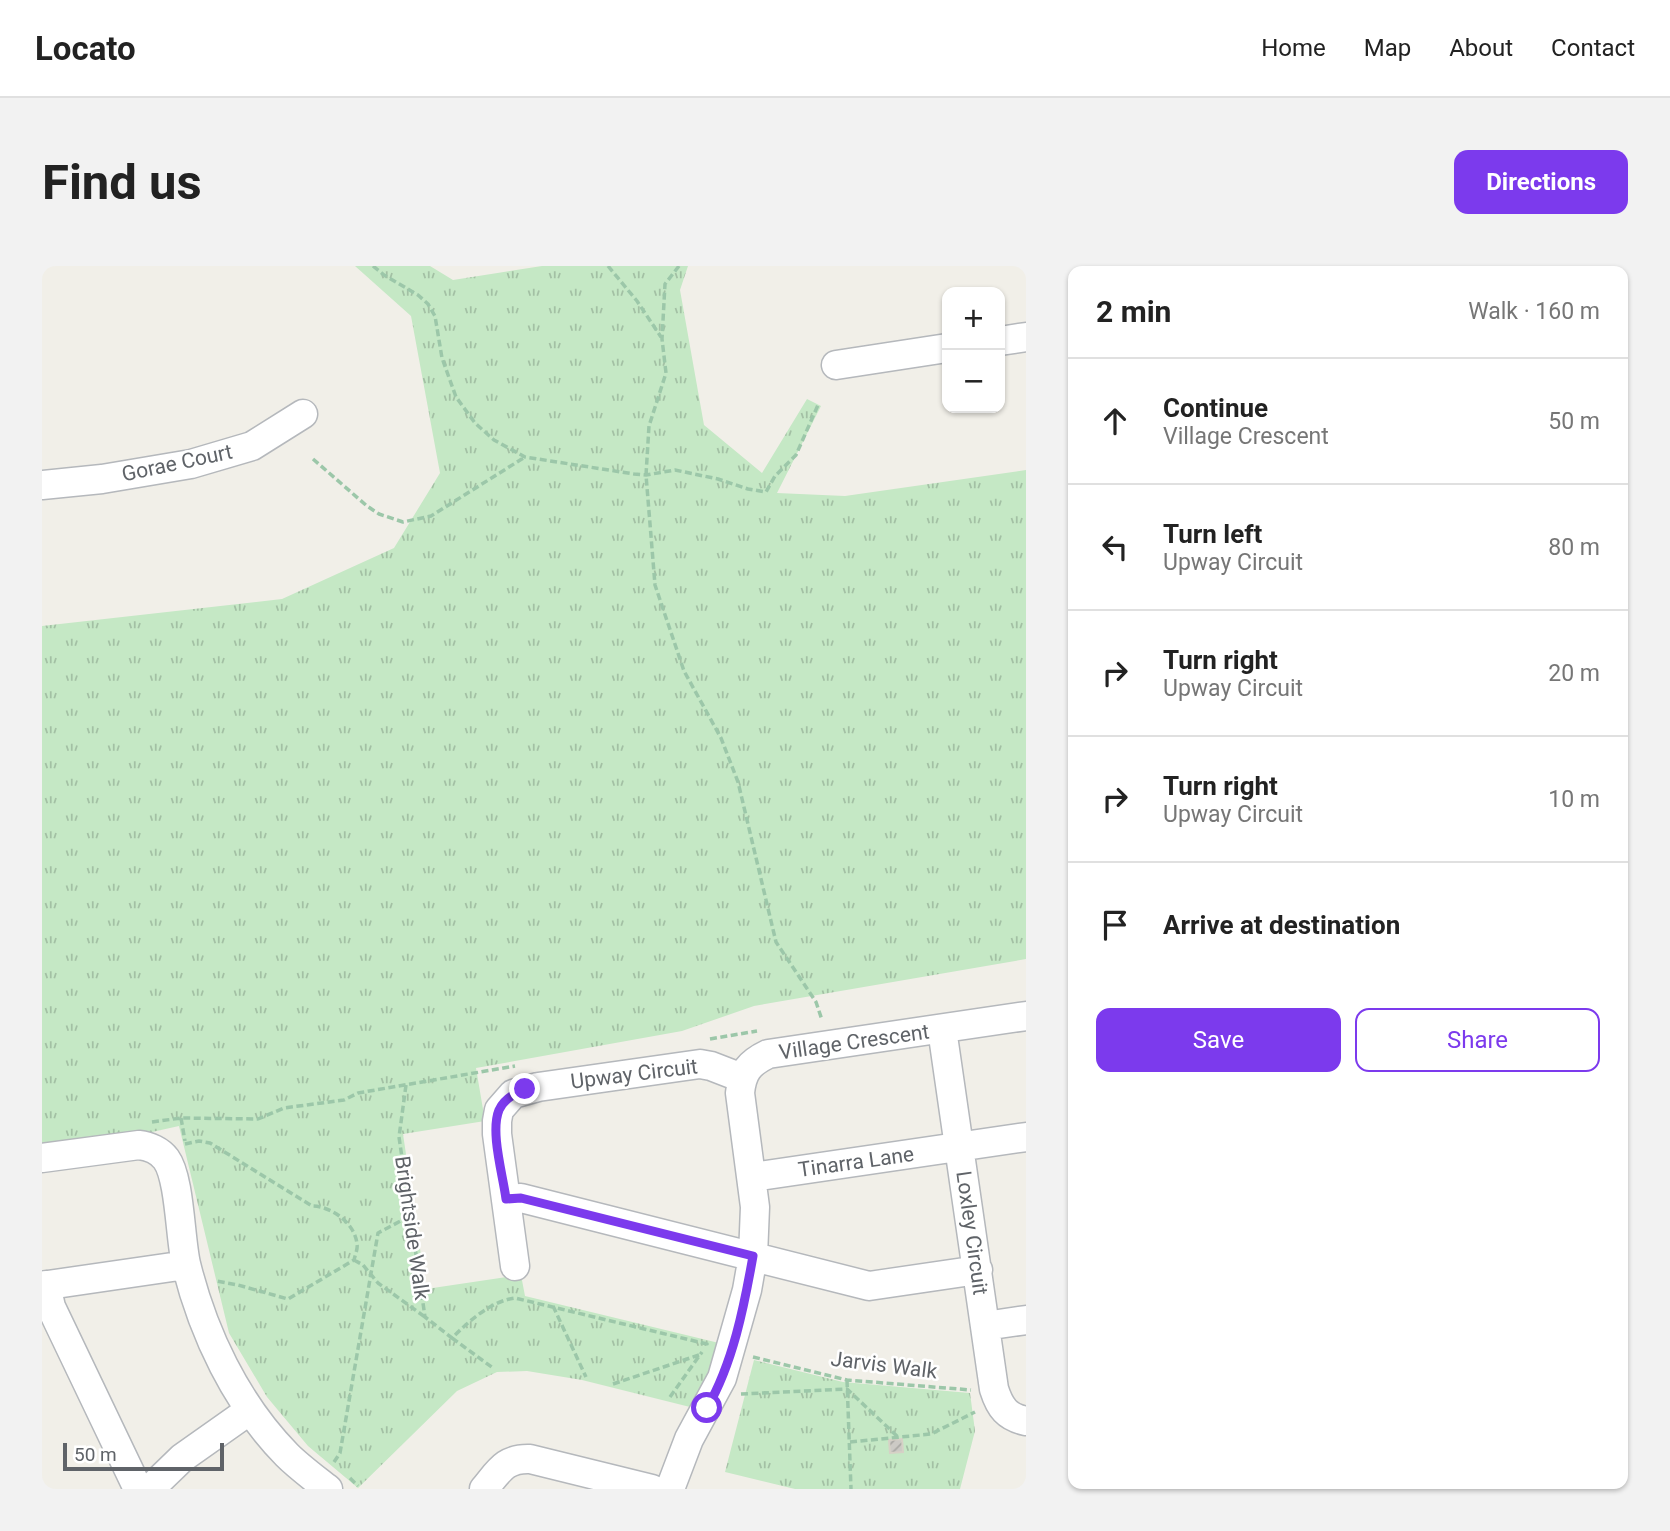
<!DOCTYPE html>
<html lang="en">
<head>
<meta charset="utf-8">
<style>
  :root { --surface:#fff; --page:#f2f2f2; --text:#222; --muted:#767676; --line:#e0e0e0; --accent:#7c3aed }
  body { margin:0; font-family:Roboto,sans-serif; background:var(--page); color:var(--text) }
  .controls { position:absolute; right:21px; top:21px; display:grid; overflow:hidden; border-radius:14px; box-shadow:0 2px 5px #0004 }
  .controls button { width:63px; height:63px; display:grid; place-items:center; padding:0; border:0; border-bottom:2px solid var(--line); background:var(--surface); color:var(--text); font:35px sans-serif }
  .scale { position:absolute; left:21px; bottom:18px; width:161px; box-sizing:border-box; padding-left:7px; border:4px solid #5f6368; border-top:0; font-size:19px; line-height:24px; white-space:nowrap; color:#5f6368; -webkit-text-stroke:5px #fff; paint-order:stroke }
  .stop { position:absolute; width:21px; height:21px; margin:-16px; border:5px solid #7c3aed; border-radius:50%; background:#fff }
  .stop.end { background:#7c3aed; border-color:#fff; box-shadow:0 2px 7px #0008 }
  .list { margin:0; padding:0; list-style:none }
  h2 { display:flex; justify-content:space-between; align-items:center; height:91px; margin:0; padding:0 28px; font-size:30px }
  h2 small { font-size:23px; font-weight:400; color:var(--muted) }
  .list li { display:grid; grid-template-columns:46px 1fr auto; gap:21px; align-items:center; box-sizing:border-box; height:126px; padding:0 28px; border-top:2px solid var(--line) }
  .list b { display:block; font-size:26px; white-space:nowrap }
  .list p { margin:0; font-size:23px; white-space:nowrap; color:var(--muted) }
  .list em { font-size:23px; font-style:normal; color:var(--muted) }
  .actions { display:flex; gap:14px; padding:21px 28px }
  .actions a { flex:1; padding:16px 0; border:2px solid var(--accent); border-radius:14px; text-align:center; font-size:24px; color:var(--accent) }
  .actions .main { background:var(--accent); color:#fff }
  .icon { flex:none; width:38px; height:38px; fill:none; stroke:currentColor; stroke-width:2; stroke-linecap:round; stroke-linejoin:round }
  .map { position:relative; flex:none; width:984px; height:1223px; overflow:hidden; border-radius:14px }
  header { display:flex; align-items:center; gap:42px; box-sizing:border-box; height:98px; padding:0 35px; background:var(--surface); border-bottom:2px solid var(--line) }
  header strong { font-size:33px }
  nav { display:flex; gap:38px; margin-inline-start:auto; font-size:24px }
  .intro { display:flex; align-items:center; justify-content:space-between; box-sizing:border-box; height:168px; padding:0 42px }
  h1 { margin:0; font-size:49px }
  .button { padding:18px 32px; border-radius:14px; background:var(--accent); color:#fff; font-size:24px; font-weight:700 }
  main { display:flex; gap:42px; padding:0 42px }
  aside { flex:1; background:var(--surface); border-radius:14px; box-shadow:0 2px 5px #0004 }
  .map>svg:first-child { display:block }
  .park { fill:url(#park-tufts) }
  .building { fill:url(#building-hatch); stroke:#d6d1c6; stroke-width:2 }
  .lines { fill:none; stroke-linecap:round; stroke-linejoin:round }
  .minor-casing { stroke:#b5b8bc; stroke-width:31 }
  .path { stroke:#9cc7a9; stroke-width:3.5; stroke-dasharray:7 3.5; stroke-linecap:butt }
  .minor { stroke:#fff; stroke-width:28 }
  .route { stroke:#7c3aed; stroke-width:9 }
  .labels { text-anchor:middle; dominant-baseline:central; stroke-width:5; stroke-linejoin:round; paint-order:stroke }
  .street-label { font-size:21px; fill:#5f6368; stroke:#fff }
</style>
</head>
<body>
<header>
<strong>Locato</strong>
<nav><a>Home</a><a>Map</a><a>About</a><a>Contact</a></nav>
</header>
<div class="intro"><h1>Find us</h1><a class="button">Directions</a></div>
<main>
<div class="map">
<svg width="984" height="1223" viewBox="0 0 984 1223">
  <defs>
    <pattern id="park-tufts" width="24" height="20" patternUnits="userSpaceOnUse" patternTransform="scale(1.75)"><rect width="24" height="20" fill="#c5e8c5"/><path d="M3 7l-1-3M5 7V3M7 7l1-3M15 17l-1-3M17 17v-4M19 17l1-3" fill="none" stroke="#a3c0a4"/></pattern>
    <pattern id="building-hatch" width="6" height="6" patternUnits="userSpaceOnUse" patternTransform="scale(1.75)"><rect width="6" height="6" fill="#cccac5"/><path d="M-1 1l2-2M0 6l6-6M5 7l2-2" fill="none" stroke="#a9a8a4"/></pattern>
  </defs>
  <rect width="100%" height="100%" fill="#f1efe8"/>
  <path class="park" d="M313 0H388L411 14 500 0H646L638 24 662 159 720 207 765 133 779 140 735 227 803 230 984 204V693L712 740 640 765 434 802 443 855 361 868 384 1023 479 1009 483 1030 677 1077 652 1142 540 1114 485 1105 455 1106 415 1125 316 1222 266 1180 225 1131 187 1067 137 860 101 868 0 880V360L240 333 352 282 398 207 369 50Z
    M712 1094 801 1116 928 1127 933 1165 918 1223H753L683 1206Z"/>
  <path class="building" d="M860 1173 861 1186 848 1187 847 1174Z"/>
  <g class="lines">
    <g class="minor-casing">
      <path id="minor" d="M958 75 984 71
        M794 99 905 82
        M0 219 60 213 149 198 210 180 261 148
        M900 763 952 1123C958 1142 965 1151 984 1155
        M0 892 97 879C107 880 118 885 124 893 138 912 138 972 144 998 161 1067 194 1137 245 1189 257 1201 272 1212 286 1223
        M710 911 984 871
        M464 933 479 932 827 1020 936 1004
        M473 1000 455 868V855L457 844 471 828 496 821 658 798 669 800 700 812
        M4 1019 9 1041 96 1223
        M0 1020 144 999
        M943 1060 984 1054
        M108 1223 140 1192 208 1144
        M442 1223C457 1205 463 1192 488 1193L610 1223
        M628 1223 647 1173 680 1112 705 1024 711 990 713 941 698 827C700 806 707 797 726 788L984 750"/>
    </g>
    <path class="path" d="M331 0 342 9 376 29 386 38 393 50 400 92 414 131 433 157 452 174 483 191 592 208 604 209 633 204 676 213 706 223 724 226 733 210 754 189 776 139
      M566 0 595 35 619 71
      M637 0 623 18 620 73 624 107 607 160 604 209 613 319 642 405 679 472 696 516 734 676 774 736 780 754
      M271 193 325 240 337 248 361 256 389 250 483 191
      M668 773 715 765
      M364 819 357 871 383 1051 410 1072C427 1055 449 1035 473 1032L665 1078 664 1079
      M139 852 143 875
      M110 856 139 852 216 853 242 842 302 834 316 827 473 800
      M143 878 157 875 168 877 270 940C289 940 313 957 315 978 316 983 313 989 312 994L246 1033 196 1019 174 1015
      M312 994 321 999 336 1017 383 1051
      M511 1040 544 1111
      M410 1072 451 1102
      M711 1091 805 1114 929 1124
      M805 1114 809 1223
      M571 1118 657 1089
      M699 1128 805 1123 856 1171
      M628 1131 660 1086
      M808 1176 889 1168 933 1146
      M292 1196 298 1187 336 967 368 950
      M308 1212 316 1220"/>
    <use href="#minor" class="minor"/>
  </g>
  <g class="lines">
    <path class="route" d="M483 823C473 827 462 833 457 844 448 866 461 909 464 933L479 932 711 990C702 1041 691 1097 665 1142"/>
  </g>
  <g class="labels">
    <g class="street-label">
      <text transform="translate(135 197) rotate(-12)">Gorae Court</text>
      <text transform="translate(812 776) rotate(-8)">Village Crescent</text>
      <text transform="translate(592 808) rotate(-7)">Upway Circuit</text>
      <text transform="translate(814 896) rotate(-8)">Tinarra Lane</text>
      <text transform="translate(370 962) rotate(82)">Brightside Walk</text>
      <text transform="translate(930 967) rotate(82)">Loxley Circuit</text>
      <text transform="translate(842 1099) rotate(7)">Jarvis Walk</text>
    </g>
  </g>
</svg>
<div class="controls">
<button>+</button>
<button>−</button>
</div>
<div class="scale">50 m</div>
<div class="stop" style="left:665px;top:1142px"></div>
<div class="stop end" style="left:483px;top:823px"></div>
</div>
<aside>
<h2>2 min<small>Walk · 160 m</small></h2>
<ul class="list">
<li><svg class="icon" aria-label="ahead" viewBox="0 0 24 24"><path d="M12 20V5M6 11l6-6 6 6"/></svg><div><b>Continue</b><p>Village Crescent</p></div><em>50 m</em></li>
<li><svg class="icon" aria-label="left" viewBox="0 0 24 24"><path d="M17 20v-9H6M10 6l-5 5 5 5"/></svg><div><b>Turn left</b><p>Upway Circuit</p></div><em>80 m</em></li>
<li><svg class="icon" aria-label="right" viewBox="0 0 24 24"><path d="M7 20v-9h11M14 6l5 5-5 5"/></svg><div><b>Turn right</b><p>Upway Circuit</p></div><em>20 m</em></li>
<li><svg class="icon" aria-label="right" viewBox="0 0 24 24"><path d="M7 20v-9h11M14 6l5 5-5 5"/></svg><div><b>Turn right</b><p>Upway Circuit</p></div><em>10 m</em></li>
<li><svg class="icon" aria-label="arrive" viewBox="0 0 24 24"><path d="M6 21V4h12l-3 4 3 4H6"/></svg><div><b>Arrive at destination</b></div></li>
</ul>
<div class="actions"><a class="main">Save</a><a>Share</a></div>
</aside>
</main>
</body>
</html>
